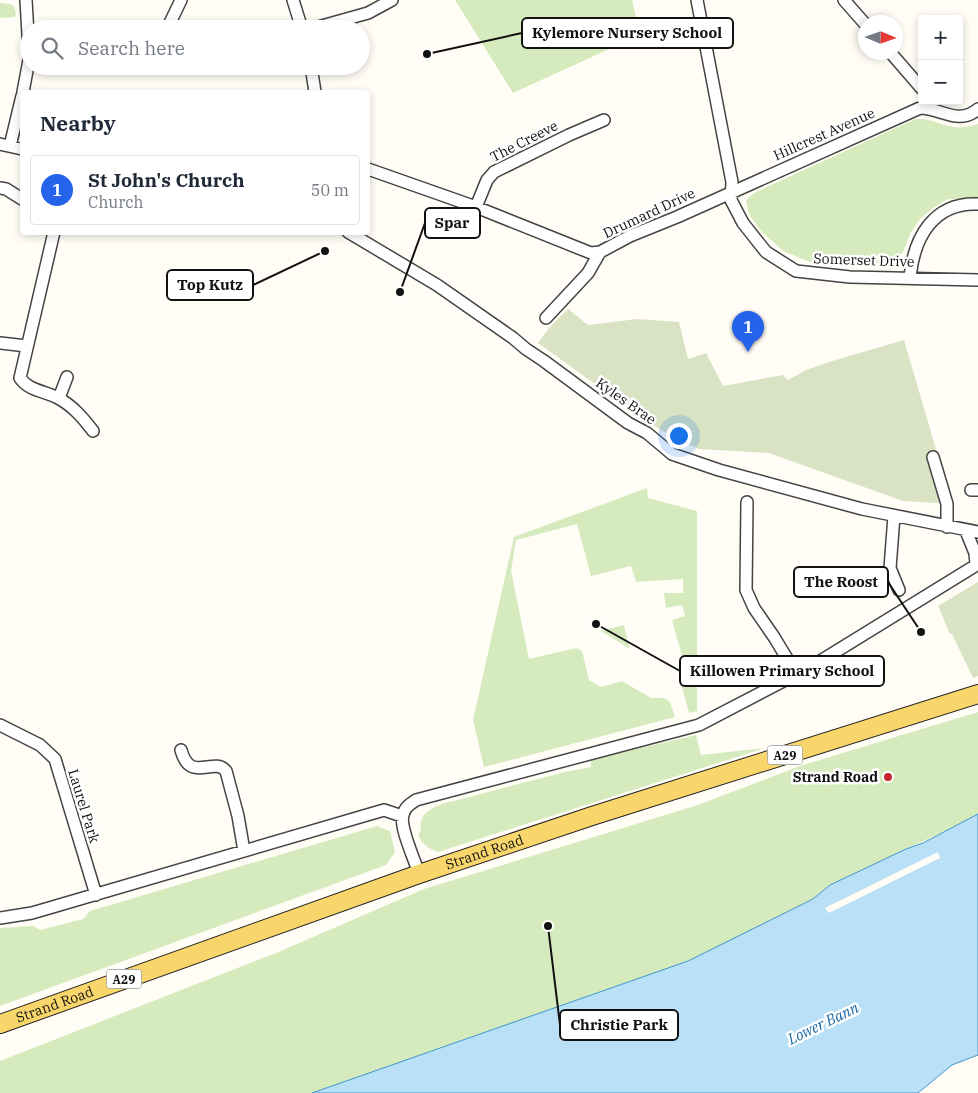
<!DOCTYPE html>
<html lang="en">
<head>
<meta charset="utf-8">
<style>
  :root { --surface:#fff; --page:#f6f6f7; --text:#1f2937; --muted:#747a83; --line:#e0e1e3; --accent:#2563eb }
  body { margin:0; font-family:"IBM Plex Serif",serif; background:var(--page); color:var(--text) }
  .controls { position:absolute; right:15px; top:15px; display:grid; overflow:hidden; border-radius:5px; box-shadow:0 2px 8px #0003 }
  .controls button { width:45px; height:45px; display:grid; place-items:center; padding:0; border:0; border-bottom:1px solid var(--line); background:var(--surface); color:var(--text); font:25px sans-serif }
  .compass { position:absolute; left:858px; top:15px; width:45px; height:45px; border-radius:50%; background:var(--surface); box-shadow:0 2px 8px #0003; rotate:92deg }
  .you { position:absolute; left:678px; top:435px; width:18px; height:18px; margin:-12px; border:4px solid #fff; border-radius:50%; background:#1a73e8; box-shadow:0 0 0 8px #1a73e833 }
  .badge { display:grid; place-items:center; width:32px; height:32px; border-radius:50%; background:var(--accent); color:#fff; font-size:16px; font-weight:700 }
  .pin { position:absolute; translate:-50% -41px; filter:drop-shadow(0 1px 2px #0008) }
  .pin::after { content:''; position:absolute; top:26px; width:18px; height:15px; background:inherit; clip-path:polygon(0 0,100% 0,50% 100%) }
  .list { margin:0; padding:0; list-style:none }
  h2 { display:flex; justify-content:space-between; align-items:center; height:65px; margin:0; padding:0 20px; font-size:21px }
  h2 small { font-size:16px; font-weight:400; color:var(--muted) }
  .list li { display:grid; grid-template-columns:32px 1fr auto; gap:15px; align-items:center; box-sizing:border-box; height:70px; margin:0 10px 10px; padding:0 10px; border:1px solid var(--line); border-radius:5px }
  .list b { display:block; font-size:19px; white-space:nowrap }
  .list p { margin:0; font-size:16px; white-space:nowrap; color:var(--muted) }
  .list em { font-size:16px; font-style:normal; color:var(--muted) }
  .icon { flex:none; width:28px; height:28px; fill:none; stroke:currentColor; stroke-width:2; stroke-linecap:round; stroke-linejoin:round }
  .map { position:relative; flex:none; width:978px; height:1093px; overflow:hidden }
  .search { position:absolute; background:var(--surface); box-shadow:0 2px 8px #0003; left:20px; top:20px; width:350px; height:55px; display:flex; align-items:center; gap:12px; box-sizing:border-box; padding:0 18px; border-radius:28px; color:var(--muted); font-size:19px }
  .panel { position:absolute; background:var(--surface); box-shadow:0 2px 8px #0003; left:20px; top:90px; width:350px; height:145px; border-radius:5px }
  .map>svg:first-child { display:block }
  .green { fill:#d5ebbd }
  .cemetery { fill:#d9e3c4 }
  .water { fill:#b9e0f7; stroke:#3f96cf }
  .pier { fill:#fffdf5 }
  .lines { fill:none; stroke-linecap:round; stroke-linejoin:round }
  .street-casing { stroke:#444; stroke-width:14 }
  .primary-casing { stroke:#222; stroke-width:20 }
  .street { stroke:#fff; stroke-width:11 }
  .primary { stroke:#f9d66b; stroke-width:18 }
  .poi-dot { fill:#c4262e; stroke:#fff; stroke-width:2 }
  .labels { text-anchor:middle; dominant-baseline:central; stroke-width:5; stroke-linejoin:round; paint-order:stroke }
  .shield { fill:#fff; stroke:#585858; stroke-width:1 }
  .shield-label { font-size:12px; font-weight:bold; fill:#111 }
  .street-label { font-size:14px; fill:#111; stroke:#fff }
  .poi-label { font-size:14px; font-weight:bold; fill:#111; stroke:#fff; text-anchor:end }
  .water-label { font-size:15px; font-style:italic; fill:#1768a6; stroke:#fff }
  .leader { fill:none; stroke:#111; stroke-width:2 }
  .callout-dot { fill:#111; stroke:#fff; stroke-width:2 }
  .callout { fill:#fff; stroke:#111; stroke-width:2 }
  .callout-label { font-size:15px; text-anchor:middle; font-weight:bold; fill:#111 }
</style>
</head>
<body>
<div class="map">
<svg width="978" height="1093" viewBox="0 0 978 1093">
  <rect width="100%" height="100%" fill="#fffdf5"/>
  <path class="green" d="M455 0H632L640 35 513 93Z
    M0 3 10 4 14 6 16 14 14 17 0 18Z
    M915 119C942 118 947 134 978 124V199H948L934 207 920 219 910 234 904 250 896 261 885 267 826 265 810 262 783 251 761 231 750 216 746 202 748 198 754 193Z
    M647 488 648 498 697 511V711L689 713 680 680 686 670 672 620 685 616 682 605 666 608 664 593H683V579L636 582 631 566 591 576 577 524 516 540 511 571 529 659 576 648 582 651 589 680 601 687 622 681 651 698H664L670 702 675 717 484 767 473 720 514 537Z
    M624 625 630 649 601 631Z
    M978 712V832L939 834 906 849 464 1093H0V1061L276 953 424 889 698 805 800 766Z
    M696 735 701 755 765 748 438 852C428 848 422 845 418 834L421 832C418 815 428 810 442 804L565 772 591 767V760Z
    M377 826 390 831 395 852 386 865 0 1006V928L33 926 40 930 83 919 90 911Z"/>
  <path class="cemetery" d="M568 309 588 325 637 319 679 322 688 359 706 353 723 386 783 375 788 380 806 370 829 362 904 340 952 504 903 501 769 453 699 449 671 436 642 418 538 343 549 328Z
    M978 582V676L973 678 952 634H950L938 606Z"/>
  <path class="water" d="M978 814V1055L952 1065 918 1093H312L688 961 813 899 830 885 906 849 923 843Z"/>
  <path class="pier" d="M938 852 940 858 829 913 825 908Z"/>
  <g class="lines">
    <g class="street-casing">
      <path id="street" d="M26 0 29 52
        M293 0 302 29
        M697 0 732 182 731 200 743 223 766 252 796 271 850 277 978 280
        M844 0 866 25
        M167 29 181 0
        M311 29 368 13 392 0
        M890 52 922 89
        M311 66 315 92
        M23 92 29 60
        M0 144 22 149
        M10 146 22 96
        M368 169 476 207 591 253 600 252 630 236 677 217 920 108C941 108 958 126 978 109
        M0 188 6 189 22 199
        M476 207 487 180 494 172 569 135 604 120
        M54 232 20 378C29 391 45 391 58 398 73 406 83 418 93 431
        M348 232 437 285 513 338 526 349 544 361 628 423 647 433 672 454 719 470 862 509 978 532
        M910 277C914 238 933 202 978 204
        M546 318 588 273 600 252
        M0 343 27 346
        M59 398 67 377
        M933 457 947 504V527
        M971 490H978
        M747 502 746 590 754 608 774 637 797 675
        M894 516 890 568 899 590
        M966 531 975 553 976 565
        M0 725 40 745 55 759 96 895
        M181 750C190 784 214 756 226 771L238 816 244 851
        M419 874C415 860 399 827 403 815 405 807 410 804 416 800L699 725 814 665 978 564
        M0 918 32 913 384 810 402 816"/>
    </g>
    <g class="primary-casing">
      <g id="primary">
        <path id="s1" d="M0 1024 419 874 592 816 978 694"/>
      </g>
    </g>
    <use href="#street" class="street"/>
    <use href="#primary" class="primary"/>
  </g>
  <circle class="poi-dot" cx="888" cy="777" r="5"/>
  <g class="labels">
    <g class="shield">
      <rect x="767.5" y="745.5" width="35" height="19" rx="4"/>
      <rect x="106.5" y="969.5" width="35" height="19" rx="4"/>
    </g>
    <g class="shield-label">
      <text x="785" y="755">A29</text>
      <text x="124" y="979">A29</text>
    </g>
    <g class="street-label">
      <text transform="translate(824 134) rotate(-24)">Hillcrest Avenue</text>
      <text transform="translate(524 141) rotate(-27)">The Creeve</text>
      <text transform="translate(649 213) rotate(-25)">Drumard Drive</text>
      <text transform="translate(864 260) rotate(2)">Somerset Drive</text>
      <text transform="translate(626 401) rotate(35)">Kyles Brae</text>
      <text transform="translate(84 806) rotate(73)">Laurel Park</text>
      <text stroke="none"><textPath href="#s1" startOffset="514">Strand Road</textPath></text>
      <text stroke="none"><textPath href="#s1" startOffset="58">Strand Road</textPath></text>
    </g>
    <g class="poi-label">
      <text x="878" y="777">Strand Road</text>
    </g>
    <g class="water-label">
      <text transform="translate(823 1023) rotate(-26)">Lower Bann</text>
    </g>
  </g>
  <path class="leader" d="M427 54L522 33M400 292L425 223M325 251L253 285M921 632L888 582M596 624L680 671M548 926L560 1025"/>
  <g class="callout-dot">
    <circle cx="427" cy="54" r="5"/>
    <circle cx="400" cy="292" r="5"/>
    <circle cx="325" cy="251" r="5"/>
    <circle cx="921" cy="632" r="5"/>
    <circle cx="596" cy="624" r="5"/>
    <circle cx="548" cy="926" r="5"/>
  </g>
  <g class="callout">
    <rect x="522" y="18" width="211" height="30" rx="5"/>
    <rect x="425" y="208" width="55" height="30" rx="5"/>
    <rect x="167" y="270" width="86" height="30" rx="5"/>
    <rect x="794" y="567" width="94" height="30" rx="5"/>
    <rect x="680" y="656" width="204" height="30" rx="5"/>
    <rect x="560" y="1010" width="118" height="30" rx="5"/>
  </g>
  <g class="callout-label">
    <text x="627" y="38">Kylemore Nursery School</text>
    <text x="452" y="228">Spar</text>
    <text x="210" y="290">Top Kutz</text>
    <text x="841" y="587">The Roost</text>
    <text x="782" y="676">Killowen Primary School</text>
    <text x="619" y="1030">Christie Park</text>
  </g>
</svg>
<div class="controls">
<button>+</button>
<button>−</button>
</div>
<svg class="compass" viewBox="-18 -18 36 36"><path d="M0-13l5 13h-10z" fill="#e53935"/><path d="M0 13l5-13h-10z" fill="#747a83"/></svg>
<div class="you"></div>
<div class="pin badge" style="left:748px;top:352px">1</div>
<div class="search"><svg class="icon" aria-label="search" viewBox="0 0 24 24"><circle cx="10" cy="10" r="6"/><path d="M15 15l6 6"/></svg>Search here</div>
<section class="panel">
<h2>Nearby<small></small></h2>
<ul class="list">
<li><span class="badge">1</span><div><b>St John's Church</b><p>Church</p></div><em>50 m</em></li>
</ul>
</section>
</div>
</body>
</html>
